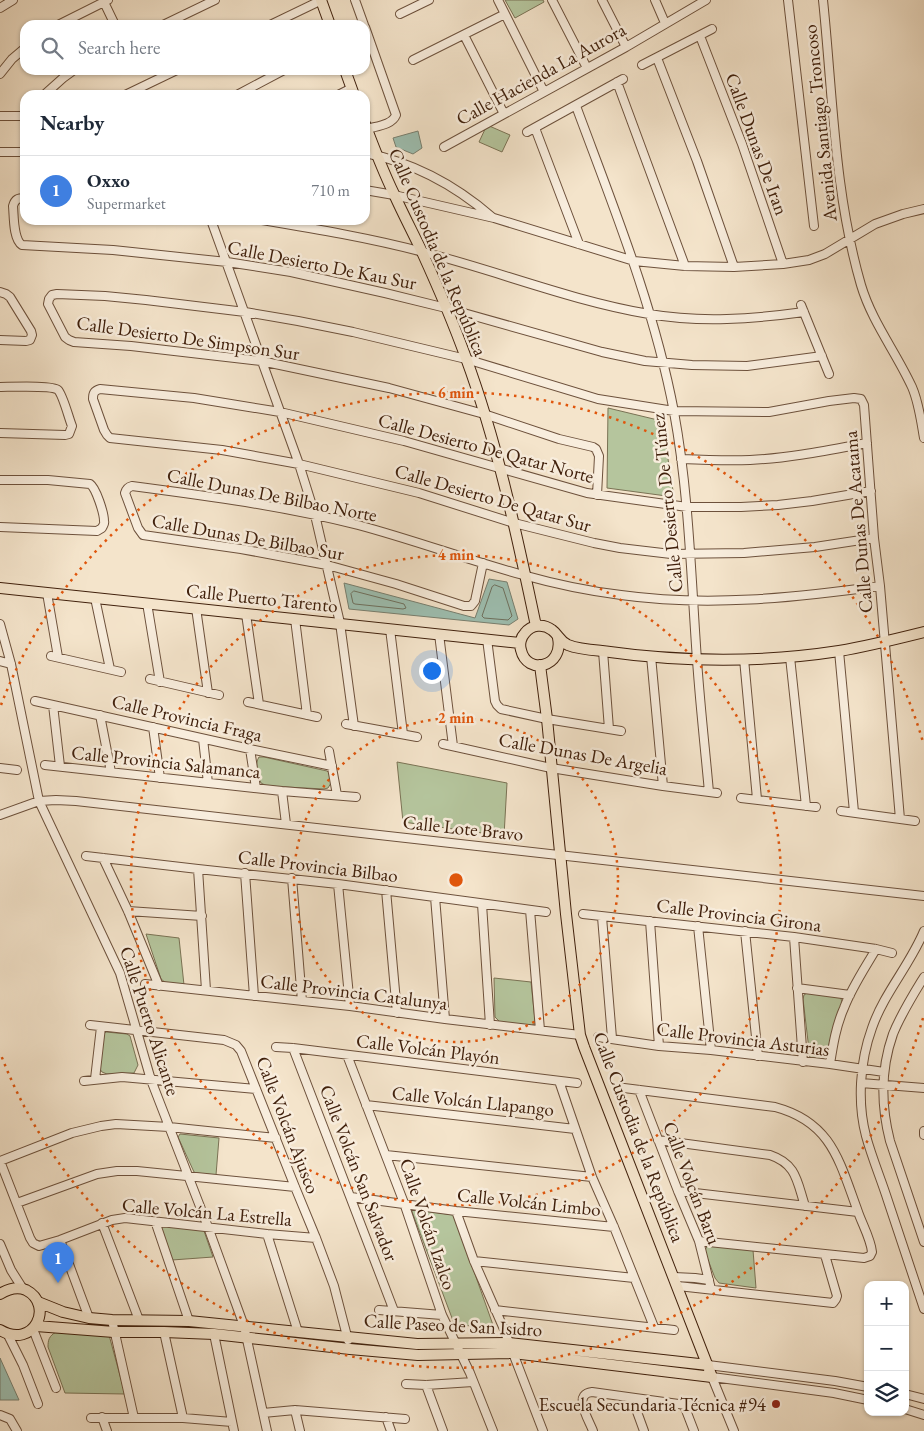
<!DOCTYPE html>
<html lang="en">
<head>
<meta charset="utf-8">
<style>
  :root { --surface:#fff; --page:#f2f2f3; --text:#1f2937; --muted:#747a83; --line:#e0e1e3; --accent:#8f2418 }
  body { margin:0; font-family:"EB Garamond",serif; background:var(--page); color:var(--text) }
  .controls { position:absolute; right:15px; bottom:15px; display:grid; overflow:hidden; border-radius:10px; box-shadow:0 1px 4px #0004 }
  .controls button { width:45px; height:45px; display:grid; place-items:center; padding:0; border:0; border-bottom:1px solid var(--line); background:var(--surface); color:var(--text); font:25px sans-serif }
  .you { position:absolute; left:431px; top:670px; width:18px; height:18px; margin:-12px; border:4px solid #fff; border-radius:50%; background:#1a73e8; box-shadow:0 0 0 8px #1a73e833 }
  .badge { display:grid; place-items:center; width:32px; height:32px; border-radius:50%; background:var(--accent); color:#fff; font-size:16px; font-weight:700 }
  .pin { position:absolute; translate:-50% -41px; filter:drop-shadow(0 1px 2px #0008) }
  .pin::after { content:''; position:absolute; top:26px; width:18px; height:15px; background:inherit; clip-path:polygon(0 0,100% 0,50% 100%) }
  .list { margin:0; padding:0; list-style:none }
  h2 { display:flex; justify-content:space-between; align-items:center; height:65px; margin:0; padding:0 20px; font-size:21px }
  h2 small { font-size:16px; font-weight:400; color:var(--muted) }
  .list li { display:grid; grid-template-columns:32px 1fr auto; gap:15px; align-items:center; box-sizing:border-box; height:70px; padding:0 20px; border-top:1px solid var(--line) }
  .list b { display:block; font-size:19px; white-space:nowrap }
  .list p { margin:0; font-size:16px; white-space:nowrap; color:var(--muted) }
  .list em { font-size:16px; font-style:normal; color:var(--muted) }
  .icon { flex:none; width:28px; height:28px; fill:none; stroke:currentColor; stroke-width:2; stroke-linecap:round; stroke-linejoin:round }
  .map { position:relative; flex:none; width:924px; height:1431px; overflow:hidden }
  .search { position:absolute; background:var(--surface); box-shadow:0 1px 4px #0004; left:20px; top:20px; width:350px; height:55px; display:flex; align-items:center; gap:12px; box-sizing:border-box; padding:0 18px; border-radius:15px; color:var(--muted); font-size:19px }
  .panel { position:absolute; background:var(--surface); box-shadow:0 1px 4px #0004; left:20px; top:90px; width:350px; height:135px; border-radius:15px }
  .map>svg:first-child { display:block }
  .green { fill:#b5c59d; stroke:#7a7254 }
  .water { fill:#9dbfb1; stroke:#787f6f }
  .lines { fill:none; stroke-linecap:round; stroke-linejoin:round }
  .shore { stroke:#6e705e; stroke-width:1 }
  .minor-casing { stroke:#6d513c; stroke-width:10 }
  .major-casing { stroke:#40200c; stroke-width:12 }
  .minor { stroke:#f8eddd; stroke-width:8 }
  .major { stroke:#f4e4cb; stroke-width:10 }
  .ring { fill:none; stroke:#e0560c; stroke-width:2.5; stroke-dasharray:2.5 5 }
  .poi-dot { fill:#8f2418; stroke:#f8eddd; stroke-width:2 }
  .labels { text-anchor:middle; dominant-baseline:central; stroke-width:5; stroke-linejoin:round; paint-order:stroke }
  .street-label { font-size:19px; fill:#40200c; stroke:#f8eddd }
  .poi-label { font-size:19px; fill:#40200c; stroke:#f8eddd; text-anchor:end }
  .centre { fill:#e0560c; stroke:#f8eddd; stroke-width:2.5 }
  .ring-label { font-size:15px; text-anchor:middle; font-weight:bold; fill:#e0560c; stroke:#f8eddd; stroke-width:5; stroke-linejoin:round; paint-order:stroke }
</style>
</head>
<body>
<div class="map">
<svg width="924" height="1431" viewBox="0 0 924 1431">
  <rect width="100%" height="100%" fill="#f4e4cb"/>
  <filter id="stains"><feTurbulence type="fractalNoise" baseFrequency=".004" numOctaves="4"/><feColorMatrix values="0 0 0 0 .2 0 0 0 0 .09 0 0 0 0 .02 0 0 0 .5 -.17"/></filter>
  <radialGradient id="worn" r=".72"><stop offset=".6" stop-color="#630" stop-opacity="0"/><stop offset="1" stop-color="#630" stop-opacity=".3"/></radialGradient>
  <path class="green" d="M505 0H543L544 2 515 18Z
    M487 125 510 135 502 152 479 142Z
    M608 408 662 421 674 497 607 488Z
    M259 757H264L327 771 329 773 331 783 328 788 324 789 267 786 261 783C258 776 254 764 259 757Z
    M397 762 507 783 504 836 403 822Z
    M146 934 179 938 184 985 166 983 161 979Z
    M494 978 531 982 535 1020 534 1024 531 1026 501 1023 495 1017Z
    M807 993 840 997 842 1001V1005L834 1026 825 1060 810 1058 803 999 804 995Z
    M106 1032 127 1034 130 1036 138 1065 134 1073 107 1074 102 1072 100 1069 103 1035Z
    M180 1134 219 1138 216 1175 196 1173 194 1172 178 1137Z
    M411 1209 454 1215 493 1325 455 1326Z
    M162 1225 200 1229 204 1231 213 1257 172 1260 160 1226Z
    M709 1245 753 1250 756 1288 719 1283 715 1278 705 1252 706 1248Z
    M56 1332 109 1335 125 1394 65 1393 48 1347C48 1340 49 1336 56 1332Z"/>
  <path class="water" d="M418 131 422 148 413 154 396 147 393 138Z
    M489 579 507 582 518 619 509 625 349 609 344 583 475 618Z
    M0 1358 19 1400H0Z"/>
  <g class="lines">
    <path class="shore" d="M495 585 503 588 512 616 508 620 484 618 482 616 492 587Z
      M354 591 404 604 406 608 403 609 355 604 353 603 351 594Z"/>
    <g class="minor-casing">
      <path id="minor" d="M103 0 115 25
        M355 0 364 25
        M498 0 544 92
        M552 0 587 68
        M602 0 626 47
        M655 0 665 23
        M788 0 814 226
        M823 0C833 96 834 192 861 285 872 322 896 352 912 387 919 403 921 421 924 438
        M0 8 13 0
        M400 14 429 0
        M58 25 108 0
        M163 25 215 0
        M270 25 322 0
        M365 27 396 115C392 125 377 126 367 129
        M464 35 504 114
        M700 36 742 144 783 264
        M657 58 697 161 734 267
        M413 60 505 14
        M642 65 712 29
        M0 74 12 59 25 48
        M617 82 685 266
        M44 95 63 78 74 70
        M125 95 177 70
        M237 95 284 70
        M338 95 352 88
        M576 106C613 206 654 306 674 412 689 493 691 577 697 660 700 704 705 748 709 792
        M0 116H25
        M535 128 579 244
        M527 132 623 79
        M444 147 626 47 706 0
        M0 152H25
        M365 153C412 162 456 186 492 217
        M365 190 394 195 494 218 634 261 685 266 734 267 783 264 809 260 825 254 875 224 903 214 924 209
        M25 198C18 198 15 199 13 206 14 216 13 239 22 245L113 250 227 262 291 272 385 293 446 308 602 352 645 361 692 365 747 366 822 356
        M211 220 299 464 315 515 340 623 354 726
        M262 220C316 229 370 238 423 252 498 271 572 301 649 314 701 323 753 319 804 312
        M0 292 6 294 10 297 31 331 32 335 30 340 26 341 0 340
        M801 305 829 374
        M0 387C10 387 52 385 58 390 63 395 69 419 72 426L69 434 65 435 0 433
        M681 459C704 460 727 461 750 460 790 458 829 450 867 443
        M0 480H48L90 484C96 488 104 513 104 521 105 524 103 525 102 528L97 531 0 527
        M871 491 812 501 778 505 741 507H687L608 496 587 493 404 441 280 412 194 398 100 389C94 391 93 393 93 399L104 430 107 435 110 438 222 450 299 464 419 493 514 523 594 543 620 548 671 554 744 553 815 547 874 538
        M597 495 599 456 596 449 593 447 559 439 484 414 389 388 261 361 131 346 74 342 69 340 65 337 48 304 49 299 52 295 57 294 105 296 146 300 245 312 298 321 353 332 466 359 598 399 674 411 769 412 829 401 854 398 861 399 864 405 874 538 880 586 900 819
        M483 563 475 601 471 606H464L396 584 327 565 241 549 143 535 138 528 125 493C126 489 128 487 132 486 208 496 284 506 358 525 414 540 468 560 523 575 555 584 588 591 621 595 707 607 794 598 880 586
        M47 593 58 657
        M95 598 110 669
        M147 603 160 682
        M196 608 208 693
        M246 614 259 704
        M295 619 307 715
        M0 624 11 664 39 801 120 973 151 1080 208 1227 244 1326 267 1431
        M390 629 403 734
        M439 634 453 746
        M487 639 495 701 497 705 501 709 547 719 621 731
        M603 651 609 729
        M839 651 854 812
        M51 656 121 672
        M651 656 663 786
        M790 657 806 806
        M744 659 757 799
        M0 661 11 664
        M150 679 219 695
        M35 701 250 749 332 766
        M248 702 317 717
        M53 705 60 766
        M100 715 111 772
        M346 724 417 737
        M153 727 160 778
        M203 739 208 783
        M443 744 551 768 663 786 717 793
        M250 749 256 788
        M329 751 337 795
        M45 765 282 791 356 797
        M0 768 17 770
        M282 791 286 824
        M741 798 816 807
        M841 811 915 821
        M0 815 39 801 56 800 76 801 924 896
        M86 856 198 869 338 884 546 912
        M103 858 128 911 159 986
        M198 869 206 990
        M245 873 254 996
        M292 878 302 1001
        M338 884 350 1006
        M386 890 397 1013
        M435 897 445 1019
        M482 904 490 1025
        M530 910 540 1030
        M128 911 202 916
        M583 914 794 937 876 949 892 953
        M602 917 612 1038
        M650 921 659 1046
        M698 926 711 1050
        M745 931 758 1056
        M924 931C910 965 884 993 872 1028 860 1061 857 1102 866 1136 872 1158 881 1179 888 1201 900 1237 912 1273 924 1309
        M794 937 803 1062
        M924 977C913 995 901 1014 893 1034 881 1068 881 1106 890 1141L924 1242
        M145 984 350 1006 445 1019 580 1035
        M797 988 850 995
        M90 1025 224 1040 236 1045 241 1051 295 1187 316 1238 334 1286 348 1340
        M598 1037 659 1046 711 1050 830 1064 884 1072
        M276 1047 293 1048 577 1083
        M293 1048 394 1311
        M347 1055 404 1203 442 1315 470 1373 493 1431
        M830 1064C833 1045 836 1026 844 1008 852 987 865 968 876 949
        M95 1079 101 1027
        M84 1081 122 1077 256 1089
        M559 1081 592 1177 614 1227 654 1327
        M861 1083 924 1088
        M624 1088 775 1107C831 1122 839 1160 857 1209 861 1222 871 1239 872 1252L870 1256 864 1258 699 1241
        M639 1090 678 1191 699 1241 711 1289
        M366 1105 575 1129
        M924 1131V1135
        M658 1140 770 1155C797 1164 797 1182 805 1206
        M386 1155 592 1177
        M0 1161 30 1238 33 1243 39 1246 60 1240 112 1220 125 1218 267 1234 316 1238
        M0 1161 72 1133 101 1126 116 1124 169 1127 276 1138
        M678 1191 858 1212
        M351 1197 456 1211 614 1227
        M17 1203 97 1174 117 1171H137L295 1187
        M456 1211 474 1261 503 1327 543 1431
        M155 1221 189 1321
        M102 1223 139 1320
        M267 1234 298 1332
        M60 1240 89 1318
        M0 1244 11 1270 23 1289
        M474 1261 634 1278
        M674 1277 695 1278 709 1280
        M678 1286 833 1303 836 1299 837 1296 825 1255
        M379 1310 442 1315
        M495 1310 674 1330
        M112 1320 134 1418
        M33 1329 56 1388
        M164 1332 183 1418
        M214 1334 234 1431
        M8 1335 23 1365 38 1404
        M708 1365 835 1381 868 1387
        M406 1384 426 1385 473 1382
        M426 1385 443 1431
        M905 1394 924 1399
        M632 1398 644 1431
        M684 1405 694 1431
        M905 1409 924 1415
        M295 1410 300 1431
        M263 1413 295 1410 405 1419
        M0 1415 10 1419 17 1431
        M102 1417 107 1431
        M386 1417 391 1431
        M91 1418H183L232 1422
        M593 1431C589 1420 572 1394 592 1392L700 1407
        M734 1431 712 1377 834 1393 868 1400"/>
    </g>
    <g class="major-casing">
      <path id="major" d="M321 0 330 25
        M345 70 354 95
        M365 124C374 148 383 171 394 194 403 214 413 233 422 252 438 287 453 322 466 358 498 445 517 536 536 626
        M0 588 520 643
        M558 638C564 667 527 676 521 650 519 644 521 637 525 633 531 625 543 623 552 630 559 635 559 641 568 645 578 649 591 650 602 651 680 662 761 663 839 651 868 646 896 639 924 632
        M0 1294C8 1289 17 1286 26 1290 55 1305 34 1350 0 1330
        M38 1302 63 1312 89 1318 112 1320 189 1321 417 1344 509 1343 708 1365
        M36 1326 114 1332H164L214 1334 350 1349 418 1355 513 1353 712 1377 584 1047 580 1035 566 914 547 719 540 665"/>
    </g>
    <use href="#minor" class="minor"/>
    <use href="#major" class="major"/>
  </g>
  <g class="ring">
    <circle cx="456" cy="880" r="162"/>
    <circle cx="456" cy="880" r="325"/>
    <path d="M923 1018A487 487 0 0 1 1 1055M1 705A487 487 0 0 1 923 742"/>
  </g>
  <circle class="poi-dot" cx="776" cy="1404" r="5"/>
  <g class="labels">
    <g class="street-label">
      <text transform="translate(541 74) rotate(-29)">Calle Hacienda La Aurora</text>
      <text transform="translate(820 123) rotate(-96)">Avenida Santiago Troncoso</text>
      <text transform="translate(757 144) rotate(70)">Calle Dunas De Iran</text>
      <text transform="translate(438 252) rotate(67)">Calle Custodia de la República</text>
      <text transform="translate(322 265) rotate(11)">Calle Desierto De Kau Sur</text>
      <text transform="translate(188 338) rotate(8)">Calle Desierto De Simpson Sur</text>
      <text transform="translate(486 448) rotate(15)">Calle Desierto De Qatar Norte</text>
      <text transform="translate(272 495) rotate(11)">Calle Dunas De Bilbao Norte</text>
      <text transform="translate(493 498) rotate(16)">Calle Desierto De Qatar Sur</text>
      <text transform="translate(667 503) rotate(-96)">Calle Desierto De Túnez</text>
      <text transform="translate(858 522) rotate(-95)">Calle Dunas De Acatama</text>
      <text transform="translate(248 537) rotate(10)">Calle Dunas De Bilbao Sur</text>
      <text transform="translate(262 598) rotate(6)">Calle Puerto Tarento</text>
      <text transform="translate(187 718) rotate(13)">Calle Provincia Fraga</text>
      <text transform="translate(583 754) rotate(10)">Calle Dunas De Argelia</text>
      <text transform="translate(166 762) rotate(6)">Calle Provincia Salamanca</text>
      <text transform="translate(463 828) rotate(6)">Calle Lote Bravo</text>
      <text transform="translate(318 866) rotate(7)">Calle Provincia Bilbao</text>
      <text transform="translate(739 915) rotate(7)">Calle Provincia Girona</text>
      <text transform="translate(354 992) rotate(7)">Calle Provincia Catalunya</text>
      <text transform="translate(150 1021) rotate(72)">Calle Puerto Alicante</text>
      <text transform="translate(743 1039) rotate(7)">Calle Provincia Asturias</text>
      <text transform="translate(428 1049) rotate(7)">Calle Volcán Playón</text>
      <text transform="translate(473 1101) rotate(6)">Calle Volcán Llapango</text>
      <text transform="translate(288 1125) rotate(69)">Calle Volcán Ajusco</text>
      <text transform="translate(639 1137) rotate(69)">Calle Custodia de la República</text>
      <text transform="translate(359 1173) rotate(69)">Calle Volcán San Salvador</text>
      <text transform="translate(692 1183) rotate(69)">Calle Volcán Baru</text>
      <text transform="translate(529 1202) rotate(6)">Calle Volcán Limbo</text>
      <text transform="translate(207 1212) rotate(5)">Calle Volcán La Estrella</text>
      <text transform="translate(428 1224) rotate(71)">Calle Volcán Izalco</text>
      <text transform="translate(453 1325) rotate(3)">Calle Paseo de San Isidro</text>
    </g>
    <g class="poi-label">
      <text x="766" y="1404">Escuela Secundaria Técnica #94</text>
    </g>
  </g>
  <circle cx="456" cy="880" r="8" class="centre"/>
  <g class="ring-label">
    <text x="456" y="398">6 min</text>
    <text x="456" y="560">4 min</text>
    <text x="456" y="723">2 min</text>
  </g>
  <rect width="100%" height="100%" filter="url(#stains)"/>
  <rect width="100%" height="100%" fill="url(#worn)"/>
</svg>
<div class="controls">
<button>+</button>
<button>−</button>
<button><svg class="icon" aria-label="layers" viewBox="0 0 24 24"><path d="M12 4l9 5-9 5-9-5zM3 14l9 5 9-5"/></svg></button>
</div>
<div class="you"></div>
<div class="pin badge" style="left:58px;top:1283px;background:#3f7fe0">1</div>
<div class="search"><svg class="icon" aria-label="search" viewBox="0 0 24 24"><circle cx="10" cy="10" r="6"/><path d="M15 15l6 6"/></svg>Search here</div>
<section class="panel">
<h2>Nearby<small></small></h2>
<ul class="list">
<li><span class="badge" style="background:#3f7fe0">1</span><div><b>Oxxo</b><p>Supermarket</p></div><em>710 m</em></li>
</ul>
</section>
</div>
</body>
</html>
